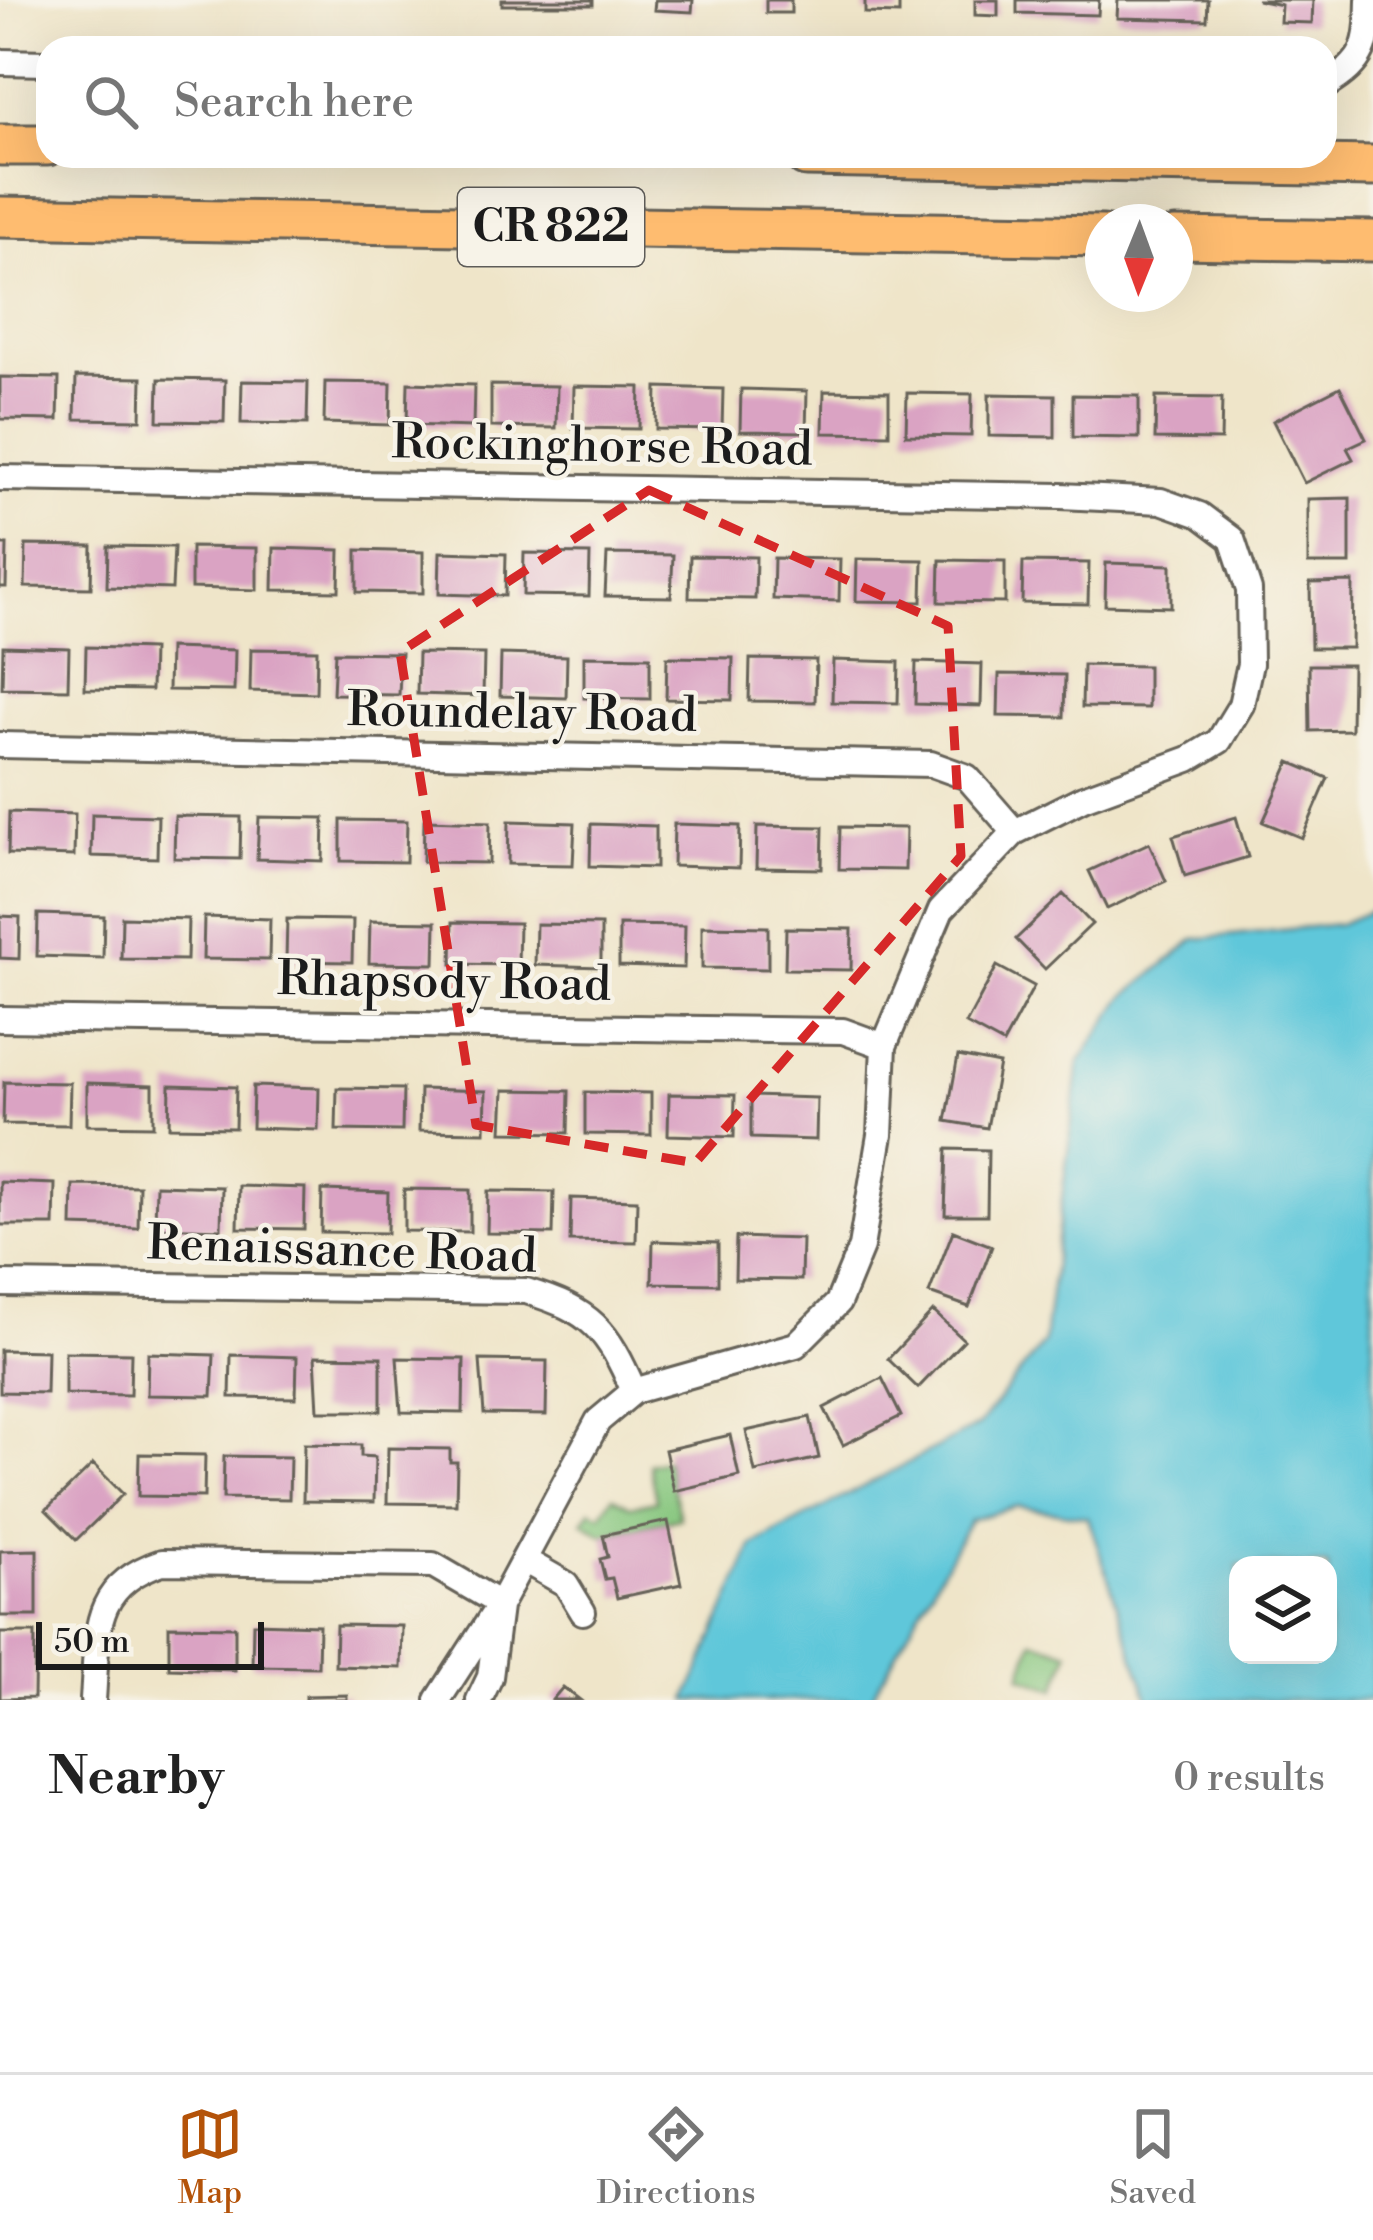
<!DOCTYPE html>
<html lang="en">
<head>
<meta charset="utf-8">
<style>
  :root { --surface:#fff; --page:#f2f2f2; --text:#222; --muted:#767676; --line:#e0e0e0; --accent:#b45309 }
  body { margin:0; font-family:"Libre Bodoni",serif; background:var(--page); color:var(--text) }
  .controls { position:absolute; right:36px; bottom:36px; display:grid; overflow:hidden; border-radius:24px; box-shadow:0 12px 48px #0002 }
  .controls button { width:108px; height:108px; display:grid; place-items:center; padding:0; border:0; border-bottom:3px solid var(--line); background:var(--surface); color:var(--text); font:60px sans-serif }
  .compass { position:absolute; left:1085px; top:204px; width:108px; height:108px; border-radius:50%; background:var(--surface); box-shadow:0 12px 48px #0002; rotate:181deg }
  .scale { position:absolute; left:36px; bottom:30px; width:228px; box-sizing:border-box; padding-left:12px; border:6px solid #1c1c1c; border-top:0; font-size:33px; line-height:42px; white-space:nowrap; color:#1c1c1c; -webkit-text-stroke:9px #f7f3e8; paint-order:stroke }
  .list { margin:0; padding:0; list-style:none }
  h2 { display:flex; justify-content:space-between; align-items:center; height:156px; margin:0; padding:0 48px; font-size:51px }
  h2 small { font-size:39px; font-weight:400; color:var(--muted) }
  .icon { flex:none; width:66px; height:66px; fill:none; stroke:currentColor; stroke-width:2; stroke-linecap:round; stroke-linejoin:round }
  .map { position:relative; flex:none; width:1373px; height:1700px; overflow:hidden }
  .search { position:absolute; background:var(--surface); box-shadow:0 12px 48px #0002; left:36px; right:36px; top:36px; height:132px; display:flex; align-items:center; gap:30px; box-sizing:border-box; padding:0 42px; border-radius:36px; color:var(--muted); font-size:45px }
  .sheet { height:372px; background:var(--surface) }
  nav { display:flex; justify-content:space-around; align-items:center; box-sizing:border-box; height:168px; border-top:3px solid var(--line); background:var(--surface); font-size:33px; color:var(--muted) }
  nav a { display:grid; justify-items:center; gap:6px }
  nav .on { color:var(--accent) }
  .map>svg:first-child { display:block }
  .green { fill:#86c67e; stroke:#51714d; stroke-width:3 }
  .water { fill:#5ec7da; stroke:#3d727b; stroke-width:3; fill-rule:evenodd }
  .building { fill:#daa3c3 }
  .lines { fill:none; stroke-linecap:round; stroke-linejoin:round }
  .minor-casing { stroke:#666259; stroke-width:30 }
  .primary-casing { stroke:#666259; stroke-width:45 }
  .minor { stroke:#fff; stroke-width:24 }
  .primary { stroke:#febc70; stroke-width:39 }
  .marked { fill:none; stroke:#d62828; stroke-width:9; stroke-dasharray:24 15; stroke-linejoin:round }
  .labels { text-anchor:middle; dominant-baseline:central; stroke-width:9; stroke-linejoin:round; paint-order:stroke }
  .shield { fill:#f7f3e8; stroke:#5e5c59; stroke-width:3 }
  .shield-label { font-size:45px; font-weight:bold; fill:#1c1c1c }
  .street-label { font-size:48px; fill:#1c1c1c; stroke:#f7f3e8 }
</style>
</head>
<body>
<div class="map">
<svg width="1373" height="1700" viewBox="0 0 1373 1700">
  <rect width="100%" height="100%" fill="#f7f3e8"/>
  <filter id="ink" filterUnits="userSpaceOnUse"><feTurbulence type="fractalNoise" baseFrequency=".00833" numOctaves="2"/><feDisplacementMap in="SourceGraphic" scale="24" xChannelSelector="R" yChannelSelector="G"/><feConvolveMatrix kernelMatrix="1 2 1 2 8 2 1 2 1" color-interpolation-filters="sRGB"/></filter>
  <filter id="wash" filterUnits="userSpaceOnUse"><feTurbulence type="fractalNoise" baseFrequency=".004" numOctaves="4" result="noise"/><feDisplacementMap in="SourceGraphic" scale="48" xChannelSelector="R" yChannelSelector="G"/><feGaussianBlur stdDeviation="2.7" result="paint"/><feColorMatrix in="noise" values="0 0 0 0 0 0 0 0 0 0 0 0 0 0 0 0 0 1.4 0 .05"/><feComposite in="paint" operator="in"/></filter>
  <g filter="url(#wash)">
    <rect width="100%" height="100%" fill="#efe5c9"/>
    <path class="green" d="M667 1460 680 1518 603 1535 583 1522 591 1510 601 1515 613 1496 630 1506 656 1501 649 1464Z
      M1033 1640 1069 1652 1056 1689 1021 1676Z"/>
    <path class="water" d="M1373 910V1700H1149L1088 1517 1017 1506 970 1520 870 1700H687L753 1545 979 1425 1044 1342 1079 1063 1123 998 1195 939 1339 924ZM1238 1565H1328V1655H1238Z"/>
    <g id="blocks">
      <path class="building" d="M502 0H593V5H502Z
        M655 0H693L692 12 654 10Z
        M766 0H791V13H766Z
        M865 0H899V14L865 13Z
        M975 0H998V16L975 15Z
        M1017 0H1099L1098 15 1017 13Z
        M1118 0H1208L1207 20 1117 18Z
        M1257 0H1313L1312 23 1280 22 1281 5Z
        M0 377 59 378 58 420 0 419Z
        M76 377 142 378 141 420 75 419Z
        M159 379 225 380 224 422 158 421Z
        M242 381 308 382 307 424 241 423Z
        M325 382 391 383 390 425 324 423Z
        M408 383 474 385 473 427 407 425Z
        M491 385 557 386 556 428 491 427Z
        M574 386 640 387 639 429 573 428Z
        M657 387 723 389 722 430 656 429Z
        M1340 387 1366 439 1347 448 1353 459 1304 483 1273 421Z
        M741 389 807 391 806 432 740 431Z
        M824 391 889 392V434L823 433Z
        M907 393 972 394 971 436 906 435Z
        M989 394 1055 395V437L989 436Z
        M1073 395 1139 396V438L1073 437Z
        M1156 397 1222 398 1221 440 1155 439Z
        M1350 498V564H1308V499Z
        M0 545H7L6 587H0Z
        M26 545 92 546 91 588 25 587Z
        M108 546 174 547 172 589 107 587Z
        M191 547 257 548V590L191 588Z
        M274 548 340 550 339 591 273 590Z
        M357 550 423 552V593L357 592Z
        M440 552 506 554 505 596 439 594Z
        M524 553 590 554 589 596 523 595Z
        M607 554 673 555 671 597 605 596Z
        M690 556 756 557 755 599 689 598Z
        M774 558 840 559 839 601 773 599Z
        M857 559 923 560 922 602 856 601Z
        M940 560 1005 561V603L939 602Z
        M1023 562 1089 563 1088 604 1022 603Z
        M1106 563 1171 565V607L1105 605Z
        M1353 582 1352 648H1311L1310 583Z
        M3 646 69 648 68 689 2 688Z
        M86 647 152 649 151 690 85 689Z
        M169 648 235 650 234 691 168 690Z
        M251 649 317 650 316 693 250 691Z
        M335 652 401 653 399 695 333 694Z
        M418 653 484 654 483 696 417 694Z
        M501 654 567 656 566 698 500 696Z
        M584 656 650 657V699L584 698Z
        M667 657 733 658 732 700 666 699Z
        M750 659 816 660 815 702 749 701Z
        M833 660 899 662 898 703 832 702Z
        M916 662 982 664 981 706 915 704Z
        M1083 665 1148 666V708L1082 707Z
        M1309 665H1352L1351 730 1310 731Z
        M999 674 1065 675 1064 717 998 716Z
        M1290 762 1328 778 1302 838 1263 822Z
        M9 812 75 814 74 856 8 854Z
        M92 814 158 816 157 858 91 856Z
        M175 816 241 817 240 859 174 858Z
        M259 817 324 818 323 861 257 859Z
        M1236 817 1248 857 1185 876 1173 836Z
        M341 820 407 821 406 862 341 861Z
        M424 820 490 822 489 863 423 862Z
        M509 821 575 823 573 865 508 864Z
        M591 824 656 826V868L590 866Z
        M674 824 740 826 739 868 673 866Z
        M757 826 823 827 822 869 756 868Z
        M840 827 906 828 905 870 839 869Z
        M1149 843 1166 881 1107 909 1089 871Z
        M1063 894 1092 924 1045 969 1016 939Z
        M38 914 104 916 103 958 37 956Z
        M0 916 20 917 19 959 0 958Z
        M122 917 188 919 187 960 121 959Z
        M204 917 270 919 269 960 203 959Z
        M287 919 353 920 352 962 286 961Z
        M370 921 436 922 435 964 369 963Z
        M453 922 519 923 518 965 452 964Z
        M536 924 601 925V967L535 965Z
        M619 925 685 926 684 968 619 966Z
        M702 926 768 927V969L702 968Z
        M786 928 852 929 851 970 785 969Z
        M997 966 1034 986 1003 1044 966 1024Z
        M958 1056 999 1064 987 1128 946 1121Z
        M4 1082 70 1083 69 1125 3 1124Z
        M87 1083 153 1085V1126L87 1125Z
        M170 1085 236 1087 235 1128 169 1127Z
        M253 1086 319 1088 318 1130 252 1128Z
        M337 1088 403 1089 402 1131 336 1130Z
        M420 1089 486 1091 485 1132 419 1131Z
        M504 1090 569 1091 568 1133 502 1132Z
        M585 1092 651 1093V1135L585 1134Z
        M669 1094 735 1095 734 1137 668 1135Z
        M751 1096 817 1098 816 1140 751 1138Z
        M947 1149 988 1150 987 1215H945Z
        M0 1182 55 1184 54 1225H0Z
        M73 1185 139 1186 138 1228 72 1226Z
        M156 1185 222 1187 221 1229 155 1227Z
        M239 1186 305 1188 304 1229 238 1228Z
        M404 1189 470 1190V1232L404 1231Z
        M322 1190 388 1192 387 1233 321 1232Z
        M488 1191 554 1192 553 1234 487 1233Z
        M571 1198 637 1200 636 1242 570 1241Z
        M953 1231 992 1246 969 1307 929 1293Z
        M736 1237 802 1239 801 1280 735 1279Z
        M653 1241 718 1243V1284L652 1283Z
        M933 1311 964 1340 918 1388 888 1359Z
        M0 1350 47 1351 46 1393 0 1392Z
        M65 1352 131 1353 130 1395 65 1394Z
        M148 1353 214 1355 212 1396 147 1395Z
        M231 1355 297 1357 296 1398 230 1397Z
        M315 1356 381 1357V1411H318Z
        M397 1358 464 1359 463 1413 401 1412Z
        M480 1360 547 1361 546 1415 484 1414Z
        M882 1378 901 1416 843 1445 824 1408Z
        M810 1417 819 1458 755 1472 746 1431Z
        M730 1435 739 1476 674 1491 665 1450Z
        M304 1444 361 1445V1456L375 1457 374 1502 303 1501Z
        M388 1448 450 1449V1462H457L456 1504 387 1503Z
        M139 1454 205 1455 204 1497 138 1496Z
        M224 1456 290 1457 289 1499 223 1498Z
        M93 1464 123 1494 76 1540 46 1510Z
        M668 1521 681 1584 617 1598 612 1578 605 1579 600 1559 608 1557 603 1535Z
        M37 1550V1616H0V1551Z
        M253 1623 319 1625 318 1667 252 1666Z
        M336 1625 402 1626 401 1668 335 1666Z
        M169 1626 235 1627V1670L169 1668Z
        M0 1633H35L34 1698 0 1699Z
        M563 1687 580 1700H552Z
        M347 1695V1700H306V1696Z"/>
    </g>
  </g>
  <g filter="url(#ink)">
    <use href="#blocks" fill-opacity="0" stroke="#666259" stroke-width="3"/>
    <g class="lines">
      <g class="minor-casing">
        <path id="minor" d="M0 62 48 63
          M1325 86C1366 61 1368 46 1369 0
          M0 478 1061 496 1161 501 1200 515 1232 539 1249 590 1250 664 1241 705 1219 741 1189 759 1083 798 1015 832 941 910 884 1046 880 1135 861 1247 838 1303 796 1345 634 1391 598 1421 500 1604 438 1700
          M0 745 931 764 967 777 1015 832
          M0 1019 843 1031 884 1046
          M0 1284 526 1291C592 1311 607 1329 634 1391
          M524 1560 566 1584 583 1612
          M93 1700C98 1635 89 1586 162 1562L433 1565 500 1604
          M479 1700 490 1677 499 1607"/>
      </g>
      <g class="primary-casing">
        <path id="primary" d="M0 145H48
          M806 156 1373 166
          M0 217 1103 236
          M1175 238 1373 241"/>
      </g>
      <use href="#minor" class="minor"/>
      <use href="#primary" class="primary"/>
    </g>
  </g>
  <path class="marked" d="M649 490 948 626 961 856 695 1163 476 1125 400 652Z"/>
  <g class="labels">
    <rect class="shield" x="458" y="188" width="186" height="78" rx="9"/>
    <g class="shield-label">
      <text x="551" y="227">CR 822</text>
    </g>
    <g class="street-label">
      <text transform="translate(602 447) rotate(1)">Rockinghorse Road</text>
      <text transform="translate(522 714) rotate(1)">Roundelay Road</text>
      <text transform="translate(444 983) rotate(1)">Rhapsody Road</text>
      <text transform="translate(342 1251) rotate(2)">Renaissance Road</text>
    </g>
  </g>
</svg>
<div class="controls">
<button><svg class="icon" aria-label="layers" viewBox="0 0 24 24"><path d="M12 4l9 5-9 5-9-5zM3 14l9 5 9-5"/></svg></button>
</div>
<svg class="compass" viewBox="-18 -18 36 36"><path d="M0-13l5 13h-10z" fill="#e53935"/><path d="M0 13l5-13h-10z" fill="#767676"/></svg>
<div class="scale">50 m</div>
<div class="search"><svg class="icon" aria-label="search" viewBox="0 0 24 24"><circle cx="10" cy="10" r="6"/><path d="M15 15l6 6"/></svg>Search here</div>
</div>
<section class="sheet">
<h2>Nearby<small>0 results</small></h2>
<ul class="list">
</ul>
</section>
<nav>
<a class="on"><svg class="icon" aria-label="map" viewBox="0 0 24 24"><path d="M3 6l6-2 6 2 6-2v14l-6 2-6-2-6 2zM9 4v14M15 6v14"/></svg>Map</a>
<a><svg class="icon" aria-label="directions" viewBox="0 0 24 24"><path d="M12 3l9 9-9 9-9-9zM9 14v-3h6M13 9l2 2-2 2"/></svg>Directions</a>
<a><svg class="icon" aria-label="saved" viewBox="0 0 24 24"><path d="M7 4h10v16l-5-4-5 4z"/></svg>Saved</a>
</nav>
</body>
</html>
